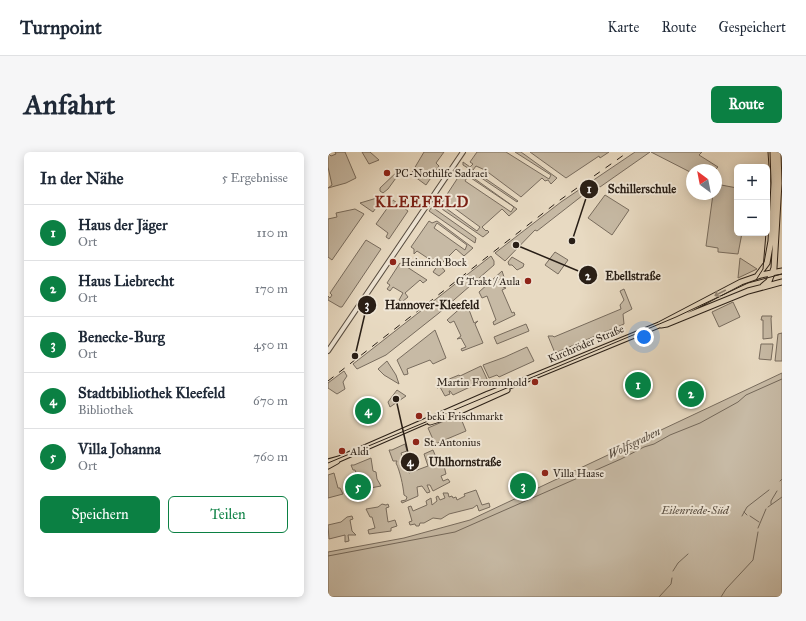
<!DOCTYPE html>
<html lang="de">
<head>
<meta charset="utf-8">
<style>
  :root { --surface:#fff; --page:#f6f6f7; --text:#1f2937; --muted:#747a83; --line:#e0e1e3; --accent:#0b8043 }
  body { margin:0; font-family:"IM FELL Great Primer",serif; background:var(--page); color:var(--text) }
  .controls { position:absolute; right:12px; top:12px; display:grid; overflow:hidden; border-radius:6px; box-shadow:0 2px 10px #0003 }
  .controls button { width:36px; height:36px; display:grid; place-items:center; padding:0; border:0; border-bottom:1px solid var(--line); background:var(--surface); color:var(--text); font:20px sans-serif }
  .compass { position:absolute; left:358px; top:12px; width:36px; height:36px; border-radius:50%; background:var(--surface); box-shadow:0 2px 10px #0003; rotate:328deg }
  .you { position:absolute; left:316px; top:185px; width:14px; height:14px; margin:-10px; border:3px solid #fff; border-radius:50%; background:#1a73e8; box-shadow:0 0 0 6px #1a73e833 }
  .badge { display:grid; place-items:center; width:26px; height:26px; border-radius:50%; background:var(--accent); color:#fff; font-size:13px; font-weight:700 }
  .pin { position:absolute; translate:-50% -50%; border:2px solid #fff; box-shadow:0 1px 4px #0006 }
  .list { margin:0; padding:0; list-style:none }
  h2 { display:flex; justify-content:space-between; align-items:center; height:52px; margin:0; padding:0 16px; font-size:17px }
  h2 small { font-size:13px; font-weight:400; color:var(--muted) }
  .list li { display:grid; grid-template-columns:26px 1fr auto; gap:12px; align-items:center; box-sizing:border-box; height:56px; padding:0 16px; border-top:1px solid var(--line) }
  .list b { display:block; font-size:15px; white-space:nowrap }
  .list p { margin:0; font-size:13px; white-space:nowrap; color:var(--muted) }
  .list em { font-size:13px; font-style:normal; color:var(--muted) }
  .actions { display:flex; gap:8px; padding:12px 16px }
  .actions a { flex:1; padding:9px 0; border:1px solid var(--accent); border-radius:6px; text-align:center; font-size:14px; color:var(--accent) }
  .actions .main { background:var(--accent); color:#fff }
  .map { position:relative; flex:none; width:454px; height:445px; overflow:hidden; border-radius:6px }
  header { display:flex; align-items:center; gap:24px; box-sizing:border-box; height:56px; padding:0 20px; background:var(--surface); border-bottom:1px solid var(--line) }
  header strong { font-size:19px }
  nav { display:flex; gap:22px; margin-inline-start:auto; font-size:14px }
  .intro { display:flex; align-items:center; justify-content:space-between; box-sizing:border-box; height:96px; padding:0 24px }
  h1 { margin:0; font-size:28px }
  .button { padding:10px 18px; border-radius:6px; background:var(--accent); color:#fff; font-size:14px; font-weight:700 }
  main { display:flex; gap:24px; padding:0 24px }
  aside { flex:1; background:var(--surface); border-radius:6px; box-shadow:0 2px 10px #0003 }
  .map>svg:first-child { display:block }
  .green { fill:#c7baa5; stroke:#786c5e; fill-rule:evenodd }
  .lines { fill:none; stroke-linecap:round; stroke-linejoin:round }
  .stream { stroke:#74685a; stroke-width:1 }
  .minor-casing { stroke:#584d41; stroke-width:6 }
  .major-casing { stroke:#281e16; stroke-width:7 }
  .minor { stroke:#f0e7d7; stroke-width:4 }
  .major { stroke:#e8dac2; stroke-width:5 }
  .tram { stroke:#281e16; stroke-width:1 }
  .rail { stroke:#281e16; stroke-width:1; stroke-dasharray:7 7; stroke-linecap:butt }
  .oneway { stroke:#928575 }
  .poi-dot { fill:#8f2418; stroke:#f0e7d7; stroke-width:1.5 }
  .labels { text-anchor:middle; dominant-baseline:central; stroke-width:4; stroke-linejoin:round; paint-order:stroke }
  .poi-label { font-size:11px; fill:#281e16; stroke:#f0e7d7; text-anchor:start }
  .street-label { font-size:11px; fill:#281e16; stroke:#f0e7d7 }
  .park-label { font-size:11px; font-style:italic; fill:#584d41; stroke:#f0e7d7 }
  .water-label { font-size:12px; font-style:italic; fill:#54493e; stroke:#f0e7d7 }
  .district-label { font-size:15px; font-weight:bold; letter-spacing:1px; fill:#7a1f14; stroke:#f0e7d7 }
  .leader { fill:none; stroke:#281e16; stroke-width:1.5 }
  .callout-dot { fill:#281e16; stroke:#f0e7d7; stroke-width:1.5 }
  .mark-label { font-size:12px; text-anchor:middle; font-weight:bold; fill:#fff }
  .callout-label { font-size:12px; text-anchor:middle; font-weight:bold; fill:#281e16; stroke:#f0e7d7; stroke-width:4; stroke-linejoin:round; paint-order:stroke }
</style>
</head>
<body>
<header>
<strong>Turnpoint</strong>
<nav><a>Karte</a><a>Route</a><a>Gespeichert</a></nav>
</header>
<div class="intro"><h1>Anfahrt</h1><a class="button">Route</a></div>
<main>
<aside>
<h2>In der Nähe<small>5 Ergebnisse</small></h2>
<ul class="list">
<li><span class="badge">1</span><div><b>Haus der Jäger</b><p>Ort</p></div><em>110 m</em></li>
<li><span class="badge">2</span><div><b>Haus Liebrecht</b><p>Ort</p></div><em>170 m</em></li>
<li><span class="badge">3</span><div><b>Benecke-Burg</b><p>Ort</p></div><em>450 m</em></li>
<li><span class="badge">4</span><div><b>Stadtbibliothek Kleefeld</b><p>Bibliothek</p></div><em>670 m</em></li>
<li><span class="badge">5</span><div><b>Villa Johanna</b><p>Ort</p></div><em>760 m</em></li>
</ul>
<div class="actions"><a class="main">Speichern</a><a>Teilen</a></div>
</aside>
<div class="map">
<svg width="454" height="445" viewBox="0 0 454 445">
  <rect width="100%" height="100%" fill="#e8dac2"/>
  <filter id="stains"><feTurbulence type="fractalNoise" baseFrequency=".005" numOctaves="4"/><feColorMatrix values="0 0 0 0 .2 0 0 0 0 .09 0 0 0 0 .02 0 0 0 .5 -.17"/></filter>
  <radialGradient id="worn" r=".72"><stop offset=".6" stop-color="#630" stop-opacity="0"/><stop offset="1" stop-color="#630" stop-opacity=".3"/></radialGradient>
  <path class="green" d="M7 0H17L28 26 18 31 0 36 4 33 0 15V1L3 4 8 2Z
    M34 0H42L51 8 41 12Z
    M96 0H116L108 11 111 14 98 33 83 22Z
    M149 0H178L221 27 223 23 187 0H193L229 26 223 32 220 28 217 29 214 26 193 45 157 18 148 14 145 18 190 49 189 50 143 19 144 17 143 18 135 13V10L142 15 145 12 142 10Z
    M202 0H281L272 6 271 4 238 26Z
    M307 0H322L272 35 268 33 209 79 207 78 177 109 167 101 233 50Z
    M323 0H374L371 3 390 15 387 18H364V21Z
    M72 17 73 19 60 37 55 41 52 39V36Z
    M140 22 189 57 181 64 174 57 154 75 158 79 159 78 161 80 155 85 114 57 117 53 114 50 131 24 135 26ZM140 24 186 55 183 60 137 29ZM122 53 152 75 149 79 119 57Z
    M388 32 409 36V81H414L410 102 390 100V96L378 94 385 42H388Z
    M277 43 301 58 284 83 260 66Z
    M49 46 53 49 45 60 32 51Z
    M65 48 80 59 61 87 58 85 60 81 48 72Z
    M104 55 148 86 147 91 101 59Z
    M27 57 36 62 4 108 0 105V67L9 65 8 61Z
    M101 69 104 71 109 69 145 96 136 104 128 97 112 113 117 119 111 124 105 120 110 113 89 99 86 102V97L83 95ZM109 71 139 93 137 98 106 76Z
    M38 88 53 97 14 155H12L0 148V144L2 146 4 143 2 141Z
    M227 100 240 108 230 122 217 113Z
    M163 104 166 109V113L111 161 58 203 29 217 25 212Z
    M184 105 196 112 195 115 189 118 184 113H181L180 110Z
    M412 106 429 117 410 126Z
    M72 111 76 113 77 111 79 115 99 128 95 131 92 128 77 141 80 145 74 150 71 148 75 141 65 135 62 139 59 137 62 133 59 131Z
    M174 119 176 125 172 127 175 135 178 136 174 138 184 161 186 160 187 163 166 173 165 170 168 168 159 144 154 146 151 140 161 131H164L163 129Z
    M296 137 304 157 295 162 296 172 227 201 220 184H225L226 185 293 157 292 153 296 148 292 139Z
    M144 146 145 154 140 155 146 171 150 169 147 172 155 191 134 199 133 197 138 195 133 186 129 187 133 184 126 169 122 171 119 168Z
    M405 150 412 165 391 175 384 160Z
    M434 164H444L443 166 444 186 435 187V168H433Z
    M198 172 201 179 169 192 166 185Z
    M107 178 118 206 105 212 102 208 79 217 80 222 76 223 69 208Z
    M454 181V209H447L450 182Z
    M433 192H445L443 208 431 207Z
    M199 195 206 209 171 225 169 223 161 226 155 213 177 205Z
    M59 209 68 223 71 232 56 223 50 217Z
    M153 214 159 227 125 243 122 239H121L122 242 117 244 112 235 109 236V232L131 223 132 224Z
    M16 219 19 224 15 230 17 237 9 242 0 236V231Z
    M454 221V445H0V400L76 386 142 368Z
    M69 238 78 244 62 255 60 250Z
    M130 263 132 264 138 279 107 292 100 276Z
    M77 292 79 299 73 301 81 321 100 314 96 302 105 298 112 315 116 314 118 322 113 324 115 329 120 327 122 330 105 339 102 333H99L102 340 99 341 94 334 89 335 90 344 74 351 73 349 78 348 79 345 76 343C75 333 72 319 68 311L69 309H65L61 298H64Z
    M43 306 45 319 48 320 49 327 53 334 37 337 34 340 32 336 33 331 32 332 27 318H25L23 313H26Z
    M6 321 10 336H12L15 342 0 346V323Z
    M148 338 154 353 161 351 162 355 151 359 149 353 145 356 121 362 113 367 105 366 96 371H92L91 374H88L87 372 82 373 81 370 84 369 80 355 83 354 85 359 99 353 98 349 103 346 104 353 109 349 108 345 110 344 112 348 117 346 115 341H120L121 345 124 344 125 346 128 345 129 348 137 344 136 342Z
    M54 352 58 353 60 352 61 355 58 356 60 370 67 368 69 374 63 376V379L41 382 40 378 47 376 44 365H42L38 357 50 355Z
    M24 364 25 367 22 368 24 379 28 383H20L21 389 17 390V383L1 387 0 373 13 370 19 365Z"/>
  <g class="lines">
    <path class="stream" d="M452 329 454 327
      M443 352V349L449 339
      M440 355 454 345
      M416 360 419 363
      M414 364 419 355 441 338
      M422 364 431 370
      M430 376 438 357
      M0 404 127 380 293 307 316 295 326 292 342 283 372 271 410 250 418 243 454 227
      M345 419 350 411 360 402
      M331 445 343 432 344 426
      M393 445 398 437 425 408 430 380"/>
    <g class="minor-casing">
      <path id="minor" d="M0 199 135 0"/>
    </g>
    <g class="major-casing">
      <path id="major" d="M430 123 439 111 443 89 446 31 445 0
        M435 134 441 129 446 116 451 31 450 0
        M333 173 339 172 420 139 454 130
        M102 270 121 264 179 238
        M0 310 11 307 160 242 192 230 331 173 413 130 433 123 454 119
        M0 314 9 309"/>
    </g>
    <use href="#minor" class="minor"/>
    <use href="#major" class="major"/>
    <path class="tram" d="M439 68 442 29 440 0
      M428 128 435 117 438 81
      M0 311 348 165 420 131 454 122"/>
    <path class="rail" d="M0 229 232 48 300 0"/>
  </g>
  <defs><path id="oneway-shaft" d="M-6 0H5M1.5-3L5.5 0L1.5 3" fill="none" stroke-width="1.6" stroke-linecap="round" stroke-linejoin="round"/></defs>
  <use class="oneway" href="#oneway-shaft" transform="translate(392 141) rotate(153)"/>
  <g class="poi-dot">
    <circle cx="59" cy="21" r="4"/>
    <circle cx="65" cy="110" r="4"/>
    <circle cx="200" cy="129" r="4"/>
    <circle cx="207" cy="230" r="4"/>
    <circle cx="91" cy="264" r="4"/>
    <circle cx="88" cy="290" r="4"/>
    <circle cx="14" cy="299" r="4"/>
    <circle cx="217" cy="321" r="4"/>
  </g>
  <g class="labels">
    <g class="poi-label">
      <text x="67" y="21">PC-Nothilfe Sadraei</text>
      <text x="73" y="110">Heinrich Bock</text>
      <text x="192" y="129" text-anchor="end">G Trakt / Aula</text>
      <text x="199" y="230" text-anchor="end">Martin Frommhold</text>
      <text x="99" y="264">beki Frischmarkt</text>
      <text x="96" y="290">St. Antonius</text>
      <text x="22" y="299">Aldi</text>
      <text x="225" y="321">Villa Haase</text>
    </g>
    <g class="street-label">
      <text transform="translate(258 192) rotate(-23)">Kirchröder Straße</text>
    </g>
    <g class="park-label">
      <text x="367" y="358">Eilenriede-Süd</text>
    </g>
    <g class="water-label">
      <text transform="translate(306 291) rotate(-26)">Wolfsgraben</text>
    </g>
    <g class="district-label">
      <text x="94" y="50">KLEEFELD</text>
    </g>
  </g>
  <path class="leader" d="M244 89L261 37M188 93L260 123M27 204L39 153M68 247L82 310"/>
  <g class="callout-dot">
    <circle cx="244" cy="89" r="4"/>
    <circle cx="188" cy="93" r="4"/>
    <circle cx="27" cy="204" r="4"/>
    <circle cx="68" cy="247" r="4"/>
    <circle cx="261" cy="37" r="10"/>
    <circle cx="260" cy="123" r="10"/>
    <circle cx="39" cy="153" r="10"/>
    <circle cx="82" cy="310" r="10"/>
  </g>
  <g class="mark-label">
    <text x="261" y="41">1</text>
    <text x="260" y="128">2</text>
    <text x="39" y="157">3</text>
    <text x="82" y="314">4</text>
  </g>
  <g class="callout-label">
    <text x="314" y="41">Schillerschule</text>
    <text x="305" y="128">Ebellstraße</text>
    <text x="104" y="157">Hannover-Kleefeld</text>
    <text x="137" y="314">Uhlhornstraße</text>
  </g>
  <rect width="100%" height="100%" filter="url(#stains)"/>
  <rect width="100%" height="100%" fill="url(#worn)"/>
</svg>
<div class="controls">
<button>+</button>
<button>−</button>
</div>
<svg class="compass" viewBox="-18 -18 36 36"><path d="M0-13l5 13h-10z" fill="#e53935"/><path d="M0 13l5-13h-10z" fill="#747a83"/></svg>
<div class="you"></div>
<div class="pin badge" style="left:310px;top:233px">1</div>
<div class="pin badge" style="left:363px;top:242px">2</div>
<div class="pin badge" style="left:195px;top:334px">3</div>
<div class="pin badge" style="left:40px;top:259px">4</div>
<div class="pin badge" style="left:30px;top:335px">5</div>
</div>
</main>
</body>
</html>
